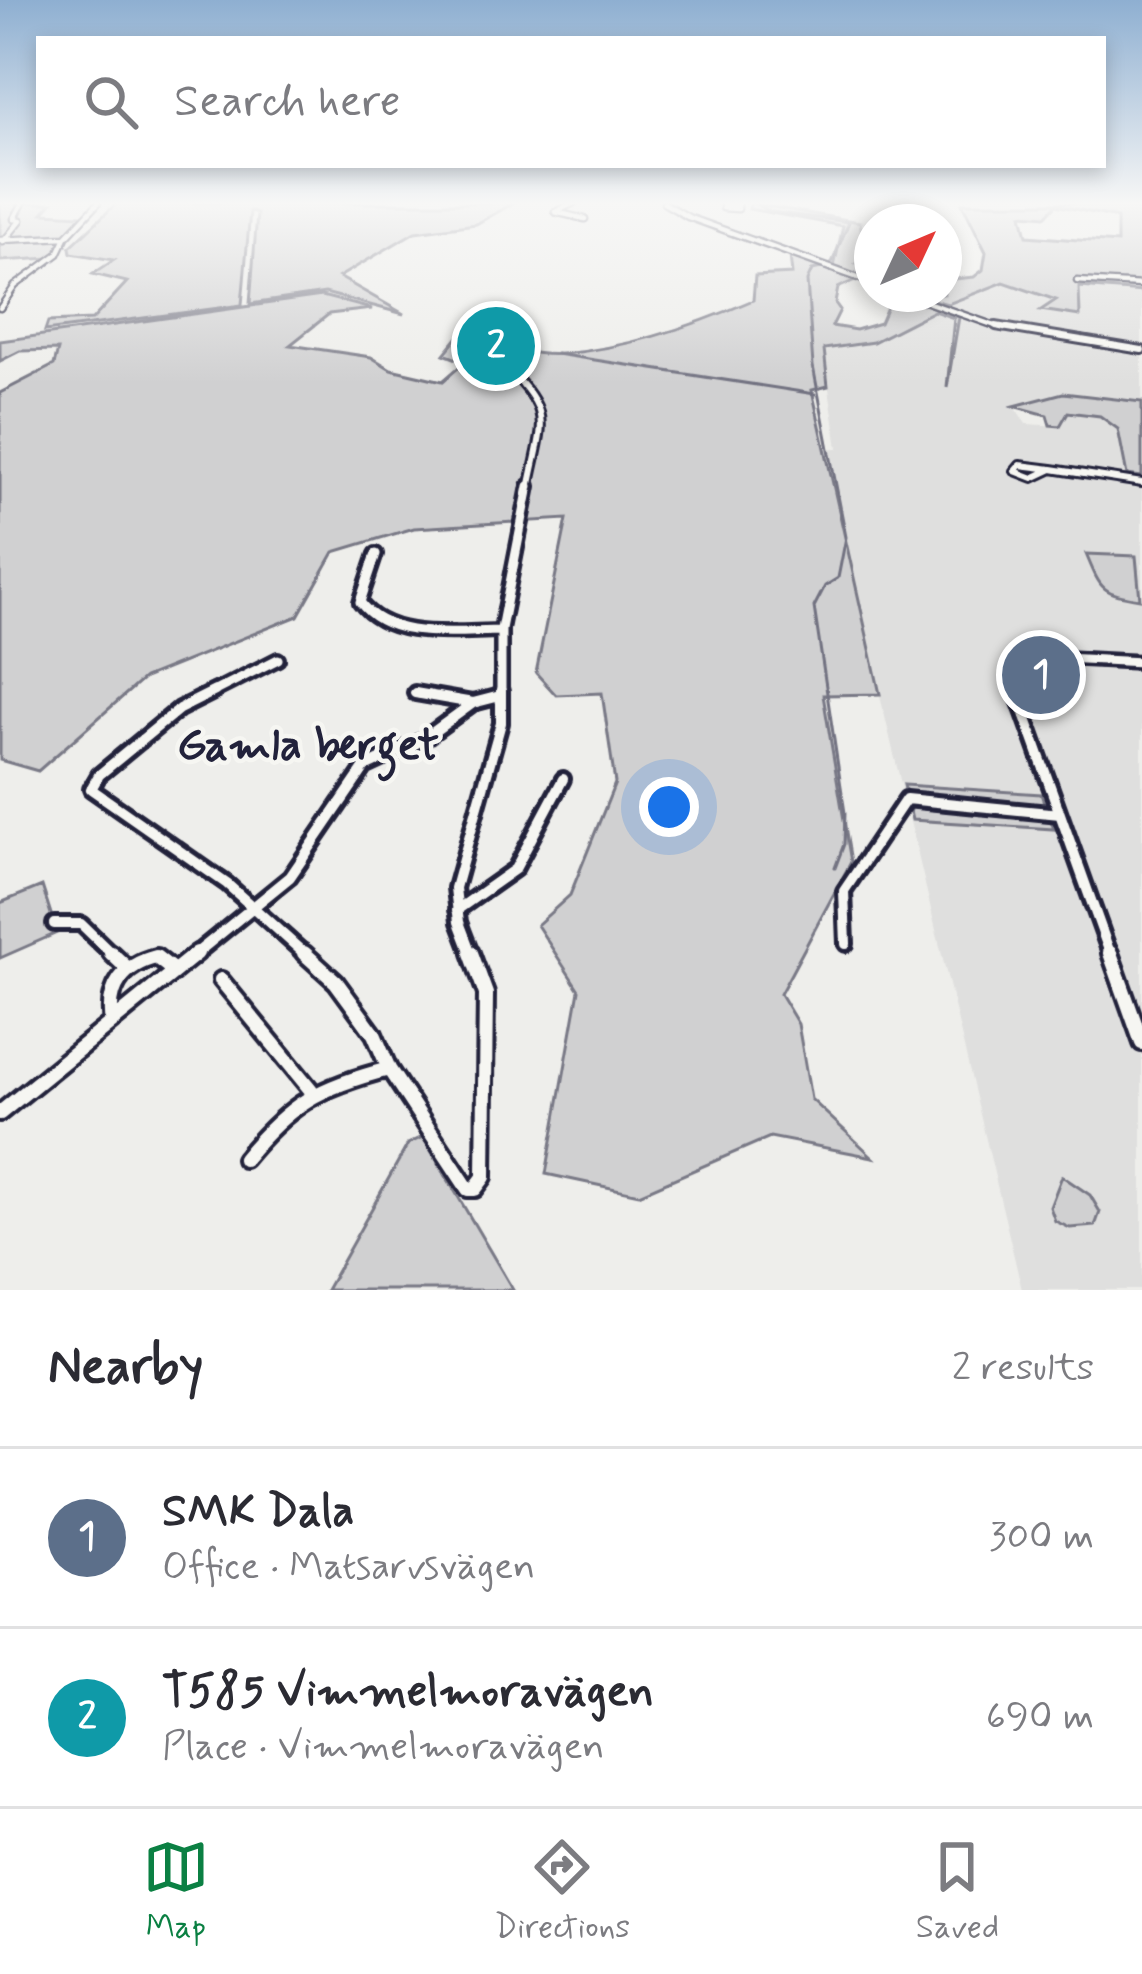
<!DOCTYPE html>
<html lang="en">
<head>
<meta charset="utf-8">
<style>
  :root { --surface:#fff; --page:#f7f7f7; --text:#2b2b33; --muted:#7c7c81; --line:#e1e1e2; --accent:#0b8043 }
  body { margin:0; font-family:Mynerve,sans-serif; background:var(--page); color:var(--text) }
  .compass { position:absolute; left:854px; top:204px; width:108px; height:108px; border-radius:50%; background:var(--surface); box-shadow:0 6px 18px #0003; rotate:46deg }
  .you { position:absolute; left:669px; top:807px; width:42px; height:42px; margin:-30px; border:9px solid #fff; border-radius:50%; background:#1a73e8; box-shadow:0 0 0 18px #1a73e833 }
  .badge { display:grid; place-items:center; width:78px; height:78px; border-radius:50%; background:var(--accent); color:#fff; font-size:39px; font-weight:700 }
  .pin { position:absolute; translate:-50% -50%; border:6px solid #fff; box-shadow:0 3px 12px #0006 }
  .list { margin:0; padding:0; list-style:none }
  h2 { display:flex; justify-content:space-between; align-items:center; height:156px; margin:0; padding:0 48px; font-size:51px }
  h2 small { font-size:39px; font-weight:400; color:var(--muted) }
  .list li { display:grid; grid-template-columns:78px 1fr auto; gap:36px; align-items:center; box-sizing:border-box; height:180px; padding:0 48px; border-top:3px solid var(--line) }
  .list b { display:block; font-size:45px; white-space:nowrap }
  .list p { margin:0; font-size:39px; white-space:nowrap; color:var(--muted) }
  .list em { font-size:39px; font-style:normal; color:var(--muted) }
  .icon { flex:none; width:66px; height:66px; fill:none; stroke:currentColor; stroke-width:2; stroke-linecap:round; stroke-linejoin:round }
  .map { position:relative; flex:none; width:1142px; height:1290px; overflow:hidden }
  .search { position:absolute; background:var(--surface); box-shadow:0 6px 18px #0003; left:36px; right:36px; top:36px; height:132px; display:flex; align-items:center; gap:30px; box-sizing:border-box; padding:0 42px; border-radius:0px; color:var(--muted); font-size:45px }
  .sheet { height:516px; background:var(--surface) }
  nav { display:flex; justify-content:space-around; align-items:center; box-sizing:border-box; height:168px; border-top:3px solid var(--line); background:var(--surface); font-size:33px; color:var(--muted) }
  nav a { display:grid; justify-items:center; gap:6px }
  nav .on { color:var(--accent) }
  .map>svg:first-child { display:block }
  .built { fill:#dfdfde }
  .green { fill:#d0d0d1; stroke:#797986; stroke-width:3; fill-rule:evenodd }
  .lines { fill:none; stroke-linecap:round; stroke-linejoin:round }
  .stream { stroke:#727281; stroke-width:3 }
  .street-far4-casing { stroke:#22223b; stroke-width:9 }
  .street-far3-casing { stroke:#22223b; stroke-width:12 }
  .street-far2-casing { stroke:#22223b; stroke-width:18 }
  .street-far1-casing { stroke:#22223b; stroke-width:20 }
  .street-casing { stroke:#22223b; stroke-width:22 }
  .street-far4 { stroke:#f6f6f2; stroke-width:4.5 }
  .street-far3 { stroke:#f6f6f2; stroke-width:6 }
  .street-far2 { stroke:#f6f6f2; stroke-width:9 }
  .street-far1 { stroke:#f6f6f2; stroke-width:10 }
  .street { stroke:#f6f6f2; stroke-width:14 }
  .labels { text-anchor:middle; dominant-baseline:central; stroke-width:9; stroke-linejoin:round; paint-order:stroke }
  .neighbourhood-label { font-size:45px; font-weight:bold; fill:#22223b; stroke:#f6f6f2 }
</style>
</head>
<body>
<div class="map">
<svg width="1142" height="1290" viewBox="0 0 1142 1290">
  <rect width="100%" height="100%" fill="#eeeeeb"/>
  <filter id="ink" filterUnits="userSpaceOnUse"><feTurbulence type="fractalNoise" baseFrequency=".00833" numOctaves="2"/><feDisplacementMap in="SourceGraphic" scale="24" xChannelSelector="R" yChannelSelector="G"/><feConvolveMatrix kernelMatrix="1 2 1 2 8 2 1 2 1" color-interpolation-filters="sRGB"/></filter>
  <g filter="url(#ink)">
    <path class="built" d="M1002 280 1142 293V402L1063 393 1015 407 1026 424 1060 426 1068 412 1100 416 1118 429 1127 475 1142 477V1290H1022L821 449 838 448 823 349 914 323Z"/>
    <path class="green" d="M0 203H52L43 213 83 215 51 258 0 261Z
      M117 203H514L476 224 415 232 339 277 404 314 325 293 250 304 257 214 250 211 242 305 45 331 48 322 92 320 127 282 93 274 114 260 71 253 70 247Z
      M750 203 860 222 865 256 856 264 872 268V280L834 267 843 226 749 209Z
      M962 203H1142V292L1079 287 1080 316 1041 310 1056 300 1004 282 948 304 922 297 944 294V280L974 277 983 270 986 252ZM1056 205 1117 218V243L1027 236 1022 214 1046 216Z
      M790 256 857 279 838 288 835 303 840 310 832 326 856 330 880 323 890 300 884 294H898L959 317 947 388 954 318 934 311 873 342 824 349 828 386 812 390 880 694 823 695 851 862 780 994 798 1024 811 1099 873 1157 770 1137 639 1194 546 1174 579 990 537 925 570 895 615 783 602 693 556 695 536 673 567 519 414 528 334 552 298 616 144 678 38 771 0 760V393L54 365 58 350 20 351 0 361V341L322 296 372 309 329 314 290 345 371 357 391 369 443 381 465 362 444 354 461 333C492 342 529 357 562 354 627 348 694 326 753 300L755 276 792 274Z
      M1063 393 1142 402V477L1127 475 1118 429 1100 416 1068 412 1060 426 1050 425 1047 415 1014 406Z
      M1086 554 1136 556 1140 599C1101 593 1101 590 1086 554Z
      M904 785 1041 794 1054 829 912 820Z
      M42 886 57 933 0 958V903Z
      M423 1137 513 1290H326L408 1144Z
      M1062 1176 1090 1195 1100 1212 1095 1226 1070 1228 1055 1221 1050 1207Z"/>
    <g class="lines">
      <path class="stream" d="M753 203 771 212 849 222 831 265
        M822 268 812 270 807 281 813 366 846 537 838 578 825 586 814 607 845 813 844 844 835 868
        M556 354 815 394"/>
      <g class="street-far4-casing">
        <path id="street-far4" d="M574 203 555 212 585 219
          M664 203 688 217 872 283
          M723 205H738V209L723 208
          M0 240 66 237
          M3 242 21 220 14 219 23 203
          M1077 281 1142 285
          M904 294 1004 329
          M0 308 15 286 58 254 66 237 98 203"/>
      </g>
      <g class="street-far3-casing">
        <path id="street-far3" d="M996 326 1142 350
          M501 361C555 416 543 417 529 489
          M1020 465 1052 469 1033 478 1015 471Z
          M1052 469 1142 483"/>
      </g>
      <g class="street-far2-casing">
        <path id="street-far2" d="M376 554 360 602C389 642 457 631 501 631
          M415 693 420 694
          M209 694 278 659
          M501 694V629L529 486
          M1017 694 1009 672 1024 656 1142 662"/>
      </g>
      <g class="street-far1-casing">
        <path id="street-far1" d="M215 691 179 709 99 775 91 789 227 884 307 956
          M1016 691 1111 956
          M415 693 473 703
          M457 910 515 869 563 779
          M54 924H81L114 956
          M846 944 844 891 906 799 1060 814
          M193 956 290 877 365 767 421 741 473 703 500 696
          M472 956 459 922 455 888 501 723V691"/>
      </g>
      <g class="street-casing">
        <path id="street" d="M111 953 127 968
          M304 953 336 982 374 1034 389 1069 468 1189H475L484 1177 486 994 471 953
          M1110 953 1142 1043
          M221 980 311 1090
          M112 1022C106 987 124 965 156 957L174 971
          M0 1113 197 953
          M244 1159C290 1103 319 1087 389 1069"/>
      </g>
      <use href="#street-far4" class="street-far4"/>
      <use href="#street-far3" class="street-far3"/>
      <use href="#street-far2" class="street-far2"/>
      <use href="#street-far1" class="street-far1"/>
      <use href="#street" class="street"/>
    </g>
  </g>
  <linearGradient id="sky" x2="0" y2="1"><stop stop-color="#8eafd1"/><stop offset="0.53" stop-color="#f7f7f6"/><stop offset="1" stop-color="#f7f7f6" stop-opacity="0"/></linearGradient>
  <rect width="1142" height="383" fill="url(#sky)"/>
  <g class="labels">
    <g class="neighbourhood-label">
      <text x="308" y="746">Gamla berget</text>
    </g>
  </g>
</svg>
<svg class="compass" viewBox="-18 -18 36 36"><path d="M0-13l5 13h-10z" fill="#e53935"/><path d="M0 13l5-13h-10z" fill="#7c7c81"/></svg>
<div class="you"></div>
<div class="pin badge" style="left:1041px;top:675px;background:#5c6f8a">1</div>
<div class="pin badge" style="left:496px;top:346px;background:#0f9aa8">2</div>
<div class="search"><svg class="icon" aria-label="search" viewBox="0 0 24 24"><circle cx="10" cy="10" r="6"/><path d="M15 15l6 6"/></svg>Search here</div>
</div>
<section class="sheet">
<h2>Nearby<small>2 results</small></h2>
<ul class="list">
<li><span class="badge" style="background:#5c6f8a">1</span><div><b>SMK Dala</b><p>Office · Matsarvsvägen</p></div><em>300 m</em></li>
<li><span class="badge" style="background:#0f9aa8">2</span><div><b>T585 Vimmelmoravägen</b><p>Place · Vimmelmoravägen</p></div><em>690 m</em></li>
</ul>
</section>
<nav>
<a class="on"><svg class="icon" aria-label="map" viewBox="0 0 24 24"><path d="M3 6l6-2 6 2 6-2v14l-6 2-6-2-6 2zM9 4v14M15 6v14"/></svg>Map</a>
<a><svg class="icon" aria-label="directions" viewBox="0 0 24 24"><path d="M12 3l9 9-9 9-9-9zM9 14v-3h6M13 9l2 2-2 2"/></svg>Directions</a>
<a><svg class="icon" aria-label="saved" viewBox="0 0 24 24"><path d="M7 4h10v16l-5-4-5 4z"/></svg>Saved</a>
</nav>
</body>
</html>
